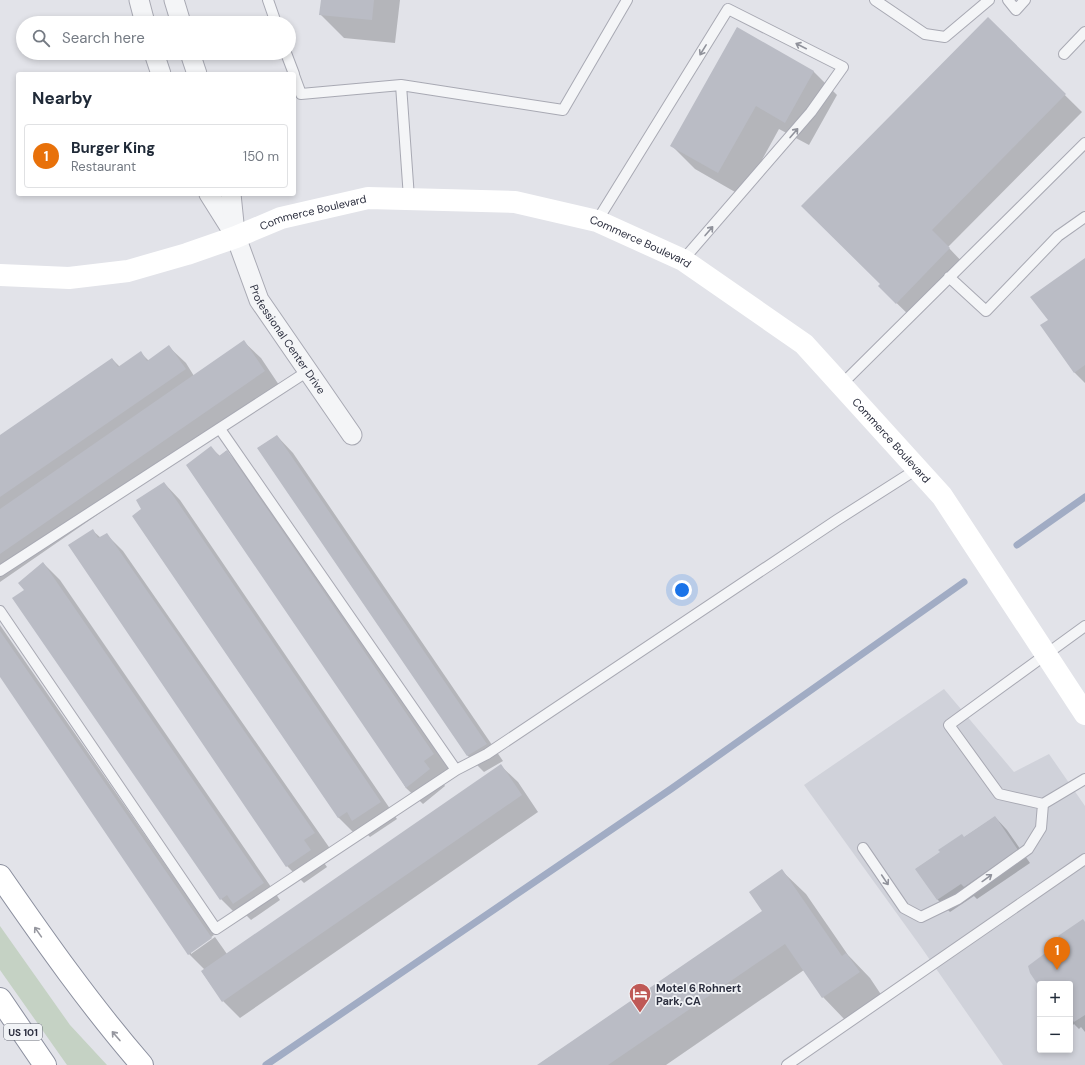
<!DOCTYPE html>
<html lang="en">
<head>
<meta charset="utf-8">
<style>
  :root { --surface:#fff; --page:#f2f2f3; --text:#1f2937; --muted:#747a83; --line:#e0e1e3; --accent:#0f766e }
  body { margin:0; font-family:"DM Sans",sans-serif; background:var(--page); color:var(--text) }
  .controls { position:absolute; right:12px; bottom:12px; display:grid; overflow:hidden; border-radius:4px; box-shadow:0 2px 6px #0003 }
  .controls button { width:36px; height:36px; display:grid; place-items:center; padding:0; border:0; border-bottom:1px solid var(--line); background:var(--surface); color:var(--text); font:20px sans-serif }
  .you { position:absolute; left:682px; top:590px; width:14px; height:14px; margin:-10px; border:3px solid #fff; border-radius:50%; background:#1a73e8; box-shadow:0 0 0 6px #1a73e833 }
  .badge { display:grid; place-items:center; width:26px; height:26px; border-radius:50%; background:var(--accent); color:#fff; font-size:13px; font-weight:700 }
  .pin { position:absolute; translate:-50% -33px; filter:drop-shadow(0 1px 2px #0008) }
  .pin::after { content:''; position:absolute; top:21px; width:14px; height:12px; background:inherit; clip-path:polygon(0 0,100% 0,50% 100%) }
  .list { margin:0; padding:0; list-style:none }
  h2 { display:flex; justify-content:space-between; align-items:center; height:52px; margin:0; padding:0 16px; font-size:17px }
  h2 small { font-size:13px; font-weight:400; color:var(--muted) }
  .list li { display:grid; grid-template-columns:26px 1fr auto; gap:12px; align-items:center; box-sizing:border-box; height:64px; margin:0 8px 8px; padding:0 8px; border:1px solid var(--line); border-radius:4px }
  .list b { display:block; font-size:15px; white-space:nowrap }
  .list p { margin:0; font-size:13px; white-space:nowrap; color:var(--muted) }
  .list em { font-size:13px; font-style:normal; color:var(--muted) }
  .icon { flex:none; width:22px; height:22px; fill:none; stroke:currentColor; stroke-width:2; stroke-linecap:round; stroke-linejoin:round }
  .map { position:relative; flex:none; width:1085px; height:1065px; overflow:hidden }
  .search { position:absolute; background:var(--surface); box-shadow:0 2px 6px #0003; left:16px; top:16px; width:280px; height:44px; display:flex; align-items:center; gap:10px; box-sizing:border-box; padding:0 14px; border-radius:22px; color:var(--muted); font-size:15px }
  .panel { position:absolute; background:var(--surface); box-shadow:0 2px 6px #0003; left:16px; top:72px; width:280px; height:124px; border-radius:4px }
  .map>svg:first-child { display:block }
  .built { fill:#d0d2da; fill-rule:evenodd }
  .green { fill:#c5d2c4 }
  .shadow { fill:#0003 }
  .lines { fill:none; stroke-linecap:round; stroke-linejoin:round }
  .stream { stroke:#a1acc4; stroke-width:7 }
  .building { fill:#babcc5 }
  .lane-casing { stroke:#a8a9b3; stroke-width:12 }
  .street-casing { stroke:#a8a9b3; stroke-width:21 }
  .highway-casing { stroke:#8b8f9e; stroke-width:24 }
  .lane { stroke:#f4f5f7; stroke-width:10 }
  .street { stroke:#f4f5f7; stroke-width:19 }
  .secondary { stroke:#fff; stroke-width:22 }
  .highway { stroke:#fff; stroke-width:22 }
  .oneway { stroke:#90929b }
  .oneway2 { stroke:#96979f }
  .labels { text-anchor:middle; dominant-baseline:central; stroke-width:3.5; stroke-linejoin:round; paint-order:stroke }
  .shield { fill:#f1f3f6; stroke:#676a76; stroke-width:1 }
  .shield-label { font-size:10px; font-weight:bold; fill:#2c2f3f }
  .street-label { font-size:11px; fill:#2c2f3f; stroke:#f1f3f6 }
  .poi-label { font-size:11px; font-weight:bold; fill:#2c2f3f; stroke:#f1f3f6; text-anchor:start }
</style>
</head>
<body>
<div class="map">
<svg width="1085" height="1065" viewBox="0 0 1085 1065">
  <rect width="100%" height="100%" fill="#e2e3e9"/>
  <path class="built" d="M944 689 1014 772 1049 754 1085 806V1065H1003L921 947 804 785ZM1040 984H1070V1050H1040Z"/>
  <path class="green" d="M0 926 70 1025 107 1065H67L0 970Z"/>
  <path class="shadow" d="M322 0H400L395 43 344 38 320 14Z
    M988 19 1082 112 948 247 966 266 913 319 879 286 881 284Z
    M813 71 837 95 809 145 779 129 742 196 695 169 672 146Z
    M1085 260V383L1075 373 1042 326 1049 320Z
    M244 342 261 358 281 388 0 582V436L112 359 120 367 141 353 149 361 169 347 186 363 194 376Z
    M277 436 293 453 503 761 484 772 468 756 258 448Z
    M211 448 220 456 226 451 243 468 450 771 440 778 445 786 423 804 406 788Z
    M164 483 180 500 397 819 370 837 362 829 355 834 338 817 143 510Z
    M93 531 101 538 107 535 123 551 331 850 320 857 327 867 304 883 287 866 69 545Z
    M43 563 60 580 280 900 251 920 243 912 238 916 221 899 14 598 25 591Z
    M0 625 214 935 191 952V954L215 937 227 954 501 766 518 782 538 812 240 1018 223 1001 202 972 205 970 189 954 0 675Z
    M995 817 1007 830 1030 863 977 899 974 896 950 912 938 900 916 869Z
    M782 871 806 894 848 955 870 978 882 996 846 1021 823 997 804 970 666 1065H540L764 911Z
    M1085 923V1032L1081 1027 1079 1029 1074 1024 1071 1027 1070 1025V984H1040V987L1031 973 1050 954 1065 944Z"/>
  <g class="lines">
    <path class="stream" d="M1017 545 1085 497
      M266 1065 671 789 964 582"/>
  </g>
  <path class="building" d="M321 0H374L372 20 319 15Z
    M988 17 1066 94 932 230 950 248 896 304 878 286 880 284 801 206Z
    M737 27 814 71 785 123 756 106 718 173 670 146Z
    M1085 258V365L1074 373 1040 325 1048 320 1030 297Z
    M244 340 265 371 0 554V509Z
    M169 345 186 369 0 497V435L112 358 118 367 141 351 147 361Z
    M277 435 487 744 467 756 257 448Z
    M211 446 219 456 227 450 434 754 424 761 430 769 406 788 186 465Z
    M164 482 381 802 352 821 347 812 338 818 132 516 141 509 136 500Z
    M93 529 98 538 107 533 315 833 304 840 311 850 286 867 68 545Z
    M43 562 264 883 233 904 227 895 220 900 12 598 24 590 18 583Z
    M0 631 212 938 188 955 0 677Z
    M501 764 522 795 222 1002 201 971Z
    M995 816 1018 850 964 887 961 884 937 900 915 869 940 852 938 850 962 834 964 837Z
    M782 869 842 956 846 953 860 972 822 998 785 944 608 1065H537L762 911 749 892Z
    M1083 919 1085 922V1015L1074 1022 1070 1017V984H1040V988L1030 973 1028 966 1048 951 1049 953 1063 944 1058 936Z"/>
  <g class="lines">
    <g class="lane-casing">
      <path id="lane" d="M268 0 276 23
        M875 0 925 34 945 37 989 0
        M1008 0 1016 10 1025 0
        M286 53 294 74
        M1064 54 1085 32
        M294 75 301 94 401 85 409 198
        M401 85 563 110 627 0
        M597 221 728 9 843 67 811 112 683 260
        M949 277 986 311 1058 236 1085 217
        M841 385 1085 143
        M0 571 308 371
        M0 611 216 929 456 770 220 429
        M1085 626 949 725 999 794 1043 804 1085 779
        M456 770 487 754 837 520 917 469
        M863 848 904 908 921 917 958 899 1028 849 1041 828 1043 804
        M787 1065 1085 859"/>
    </g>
    <g class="street-casing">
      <g id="street">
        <path d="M139 0 145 23"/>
        <path d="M174 0 181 23"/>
        <path d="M154 53 161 74"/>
        <path d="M190 53 197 74"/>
        <path id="s1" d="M209 194 236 237 259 300 352 435"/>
        <path d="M231 194 235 233"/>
      </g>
    </g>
    <g class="highway-casing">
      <path id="highway" d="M0 876C45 941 90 1005 142 1065
        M0 999 45 1065"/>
    </g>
    <use href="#lane" class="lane"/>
    <use href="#street" class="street"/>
    <path class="secondary" id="s2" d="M0 275 69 278 128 271 187 254 236 237 281 218 368 198 515 202 597 221 683 260 804 344 942 496 1085 714"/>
    <use href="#highway" class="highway"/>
  </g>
  <defs><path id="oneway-shaft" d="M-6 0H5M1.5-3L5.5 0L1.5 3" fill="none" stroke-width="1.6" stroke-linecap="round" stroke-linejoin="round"/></defs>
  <g class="oneway">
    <use href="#oneway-shaft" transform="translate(801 46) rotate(-153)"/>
    <use href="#oneway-shaft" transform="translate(703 50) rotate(122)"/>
    <use href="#oneway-shaft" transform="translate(794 133) rotate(-49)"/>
    <use href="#oneway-shaft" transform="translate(709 231) rotate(-49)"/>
    <use href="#oneway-shaft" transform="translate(987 878) rotate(-36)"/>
    <use href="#oneway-shaft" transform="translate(885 880) rotate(56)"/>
  </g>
  <g class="oneway2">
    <use href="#oneway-shaft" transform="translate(38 932) rotate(-125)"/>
    <use href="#oneway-shaft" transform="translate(116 1036) rotate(-131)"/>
  </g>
  <defs>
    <g id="hotel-pin" transform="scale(1.15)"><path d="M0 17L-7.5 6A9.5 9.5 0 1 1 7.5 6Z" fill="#bf5956" stroke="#f1f3f6"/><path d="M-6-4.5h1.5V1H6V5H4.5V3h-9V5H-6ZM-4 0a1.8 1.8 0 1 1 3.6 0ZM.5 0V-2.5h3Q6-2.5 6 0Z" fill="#fff"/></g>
  </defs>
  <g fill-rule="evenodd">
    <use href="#hotel-pin" x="640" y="994"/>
  </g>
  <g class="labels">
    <rect class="shield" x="4" y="1024" width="38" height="16" rx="3"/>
    <g class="shield-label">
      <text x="23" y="1032">US 101</text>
    </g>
    <g class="street-label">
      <text stroke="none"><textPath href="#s2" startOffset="323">Commerce Boulevard</textPath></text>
      <text stroke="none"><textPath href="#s2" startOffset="659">Commerce Boulevard</textPath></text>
      <text stroke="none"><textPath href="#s1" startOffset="166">Professional Center Drive</textPath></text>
      <text stroke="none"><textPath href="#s2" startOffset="983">Commerce Boulevard</textPath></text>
    </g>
    <g class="poi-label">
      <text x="656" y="988">Motel 6 Rohnert<tspan x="656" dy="13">Park, CA</tspan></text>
    </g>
  </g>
</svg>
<div class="controls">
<button>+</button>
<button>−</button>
</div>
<div class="you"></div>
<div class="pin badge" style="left:1057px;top:970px;background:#e8710a">1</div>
<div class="search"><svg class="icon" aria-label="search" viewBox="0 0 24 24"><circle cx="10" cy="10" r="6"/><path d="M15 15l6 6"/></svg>Search here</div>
<section class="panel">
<h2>Nearby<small></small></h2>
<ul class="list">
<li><span class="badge" style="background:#e8710a">1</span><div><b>Burger King</b><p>Restaurant</p></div><em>150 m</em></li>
</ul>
</section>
</div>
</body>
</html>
